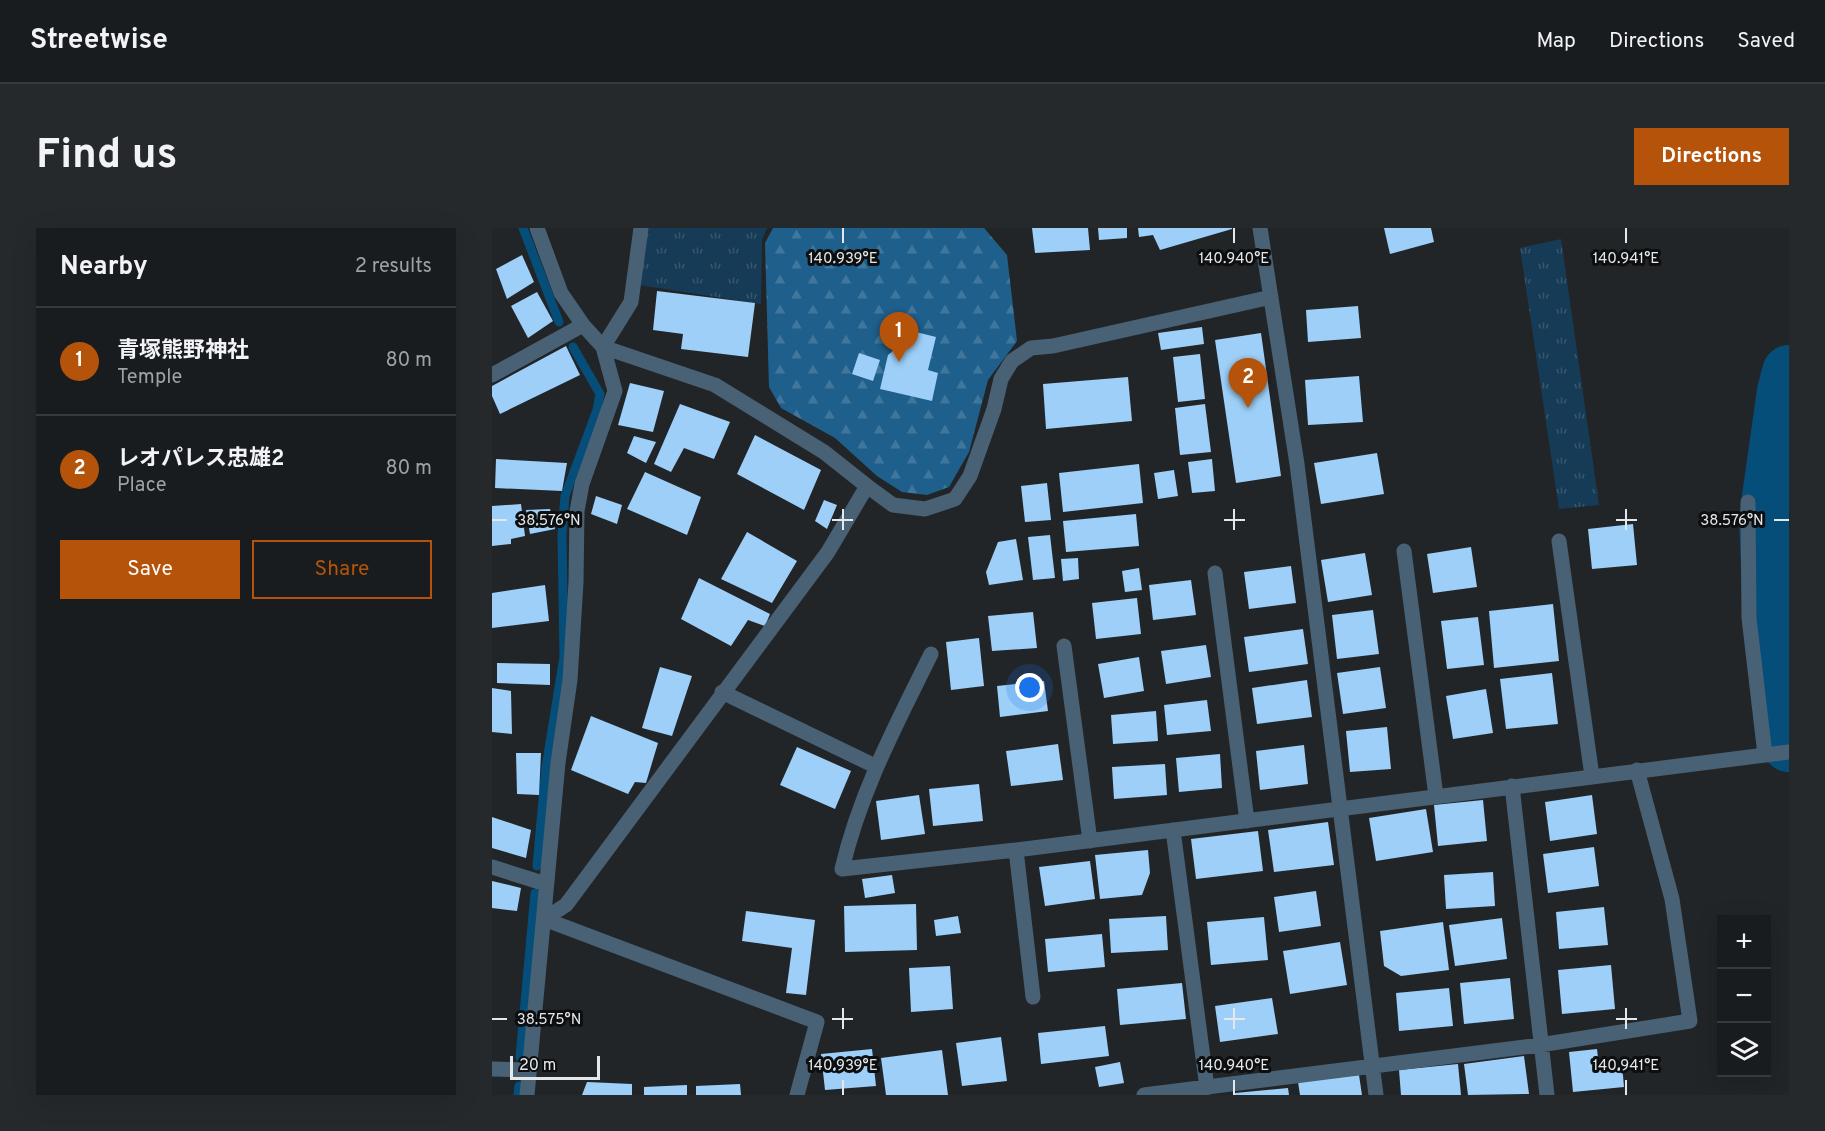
<!DOCTYPE html>
<html lang="en">
<head>
<meta charset="utf-8">
<style>
  :root { --surface:#191c1e; --page:#26292b; --text:#f1f3f6; --muted:#9fa1a4; --line:#373a3c; --accent:#b45309 }
  body { margin:0; font-family:Overpass,"Noto Sans JP",sans-serif; background:var(--page); color:var(--text) }
  .controls { position:absolute; right:18px; bottom:18px; display:grid; overflow:hidden; border-radius:0px; box-shadow:0 6px 24px #0002 }
  .controls button { width:54px; height:54px; display:grid; place-items:center; padding:0; border:0; border-bottom:2px solid var(--line); background:var(--surface); color:var(--text); font:30px sans-serif }
  .scale { position:absolute; left:18px; bottom:15px; width:90px; box-sizing:border-box; padding-left:6px; border:3px solid #e5e8ea; border-top:0; font-size:16px; line-height:21px; white-space:nowrap; color:#e5e8ea; -webkit-text-stroke:4px #0c0e0f; paint-order:stroke }
  .you { position:absolute; left:538px; top:460px; width:21px; height:21px; margin:-15px; border:4px solid #fff; border-radius:50%; background:#1a73e8; box-shadow:0 0 0 9px #1a73e833 }
  .badge { display:grid; place-items:center; width:39px; height:39px; border-radius:50%; background:var(--accent); color:#fff; font-size:20px; font-weight:700 }
  .pin { position:absolute; translate:-50% -50px; filter:drop-shadow(0 2px 3px #0008) }
  .pin::after { content:''; position:absolute; top:32px; width:21px; height:18px; background:inherit; clip-path:polygon(0 0,100% 0,50% 100%) }
  .list { margin:0; padding:0; list-style:none }
  h2 { display:flex; justify-content:space-between; align-items:center; height:78px; margin:0; padding:0 24px; font-size:26px }
  h2 small { font-size:20px; font-weight:400; color:var(--muted) }
  .list li { display:grid; grid-template-columns:39px 1fr auto; gap:18px; align-items:center; box-sizing:border-box; height:108px; padding:0 24px; border-top:2px solid var(--line) }
  .list b { display:block; font-size:22px; white-space:nowrap }
  .list p { margin:0; font-size:20px; white-space:nowrap; color:var(--muted) }
  .list em { font-size:20px; font-style:normal; color:var(--muted) }
  .actions { display:flex; gap:12px; padding:18px 24px }
  .actions a { flex:1; padding:14px 0; border:2px solid var(--accent); border-radius:0px; text-align:center; font-size:21px; color:var(--accent) }
  .actions .main { background:var(--accent); color:#fff }
  .icon { flex:none; width:33px; height:33px; fill:none; stroke:currentColor; stroke-width:2; stroke-linecap:round; stroke-linejoin:round }
  .map { position:relative; flex:none; width:1297px; height:867px; overflow:hidden; border-radius:0px }
  header { display:flex; align-items:center; gap:36px; box-sizing:border-box; height:84px; padding:0 30px; background:var(--surface); border-bottom:2px solid var(--line) }
  header strong { font-size:28px }
  nav { display:flex; gap:33px; margin-inline-start:auto; font-size:21px }
  .intro { display:flex; align-items:center; justify-content:space-between; box-sizing:border-box; height:144px; padding:0 36px }
  h1 { margin:0; font-size:42px }
  .button { padding:15px 27px; border-radius:0px; background:var(--accent); color:#fff; font-size:21px; font-weight:700 }
  main { display:flex; gap:36px; padding:0 36px }
  aside { flex:1; background:var(--surface); border-radius:0px; box-shadow:0 6px 24px #0002 }
  .map>svg:first-child { display:block }
  .grass { fill:url(#grass-tufts) }
  .forest { fill:url(#forest-firs) }
  .lines { fill:none; stroke-linecap:round; stroke-linejoin:round }
  .stream { stroke:#054e7a; stroke-width:9 }
  .river { stroke:#054e7a; stroke-width:54 }
  .building { fill:#9dcff8 }
  .service { stroke:#496175; stroke-width:15 }
  .minor { stroke:#496175; stroke-width:15 }
  .ticks { fill:none; stroke:#e5e8ea; stroke-width:2 }
  .ticks-label { font-size:15px; text-anchor:middle; fill:#e5e8ea; stroke:#0c0e0f; stroke-width:6; stroke-linejoin:round; paint-order:stroke }
</style>
</head>
<body>
<header>
<strong>Streetwise</strong>
<nav><a>Map</a><a>Directions</a><a>Saved</a></nav>
</header>
<div class="intro"><h1>Find us</h1><a class="button">Directions</a></div>
<main>
<aside>
<h2>Nearby<small>2 results</small></h2>
<ul class="list">
<li><span class="badge">1</span><div><b>青塚熊野神社</b><p>Temple</p></div><em>80 m</em></li>
<li><span class="badge">2</span><div><b>レオパレス忠雄2</b><p>Place</p></div><em>80 m</em></li>
</ul>
<div class="actions"><a class="main">Save</a><a>Share</a></div>
</aside>
<div class="map">
<svg width="1297" height="867" viewBox="0 0 1297 867">
  <defs>
    <pattern id="grass-tufts" width="24" height="20" patternUnits="userSpaceOnUse" patternTransform="scale(1.5)"><rect width="24" height="20" fill="#163b56"/><path d="M3 7l-1-3M5 7V3M7 7l1-3M15 17l-1-3M17 17v-4M19 17l1-3" fill="none" stroke="#38576e"/></pattern>
    <pattern id="forest-firs" width="22" height="20" patternUnits="userSpaceOnUse" patternTransform="scale(1.5)"><rect width="22" height="20" fill="#1e5f8c"/><path d="M5 1l3.5 6h-7zM16 11l3.5 6h-7z" fill="#3f769c"/></pattern>
  </defs>
  <rect width="100%" height="100%" fill="#212528"/>
  <path class="grass" d="M156 0H275L270 12 269 76 147 57Z
    M1069 11 1107 277 1067 281 1028 20Z"/>
  <path class="forest" d="M281 0H492L515 27 525 113 496 152 477 224 457 259 435 267 410 264 385 248 343 210 289 180 277 159 273 15Z"/>
  <g class="lines">
    <path class="stream" d="M31 0 67 94
      M45 638 54 539 72 429 70 307 73 268 105 182 108 166 81 119
      M28 829 43 665
      M26 867 27 858"/>
    <path class="river" d="M1297 144 1292 163 1274 290 1277 367 1288 478 1297 517"/>
  </g>
  <path class="building" d="M540 0H596L598 22 543 25Z
    M606 0H635V10L607 12Z
    M646 0H740V1L668 22 661 7 647 9Z
    M892 0H939L942 14 898 26Z
    M30 27 42 54 15 71 4 41Z
    M165 63 263 75 256 129 189 121 191 106 161 102Z
    M45 64 61 93 36 110 19 78Z
    M866 78 869 110 816 114 814 82Z
    M710 99 712 116 669 122 666 105Z
    M424 104 444 109 436 142 446 145 440 173 388 161 396 127Z
    M769 105 789 248 744 255 723 112Z
    M74 118 88 147 8 186 0 168V158Z
    M367 125 388 132 381 153 360 146Z
    M708 126 713 171 686 174 681 129Z
    M867 148 871 194 816 197 813 152Z
    M636 149 640 193 554 201 551 156Z
    M138 155 172 163 161 204 126 197Z
    M188 176 238 194 222 231 192 220 179 244 162 236Z
    M713 176 719 224 688 227 683 180Z
    M263 207 329 242 312 282 245 246Z
    M142 208 164 214 154 235 135 225Z
    M885 225 892 266 829 276 822 235Z
    M4 231 75 235 70 263 3 260Z
    M720 231 723 263 700 265 696 234Z
    M647 236 651 275 571 284 567 245Z
    M682 242 686 268 666 271 662 245Z
    M153 244 209 269 195 307 135 281Z
    M555 255 559 292 533 294 529 258Z
    M104 268 130 277 125 296 99 286Z
    M332 272 345 277 335 301 323 293Z
    M29 276 33 308 19 311V316L0 318V278Z
    M58 281 63 301 38 306 34 282Z
    M644 286 647 318 574 324 571 293Z
    M1141 296 1145 337 1100 341 1096 301Z
    M255 304 305 333 280 375 229 351Z
    M558 307 563 350 541 352 536 309Z
    M524 311 531 352 497 357 494 344 506 314Z
    M979 319 985 359 941 365 935 326Z
    M873 325 880 367 836 374 829 332Z
    M586 330 587 351 571 353 569 331Z
    M799 338 804 375 757 381 752 344Z
    M647 340 650 362 633 364 630 343Z
    M207 350 278 386 273 398 256 392 239 418 189 391Z
    M699 352 704 387 661 392 657 357Z
    M53 357 57 393 0 400V365Z
    M645 370 649 406 604 411 600 375Z
    M1061 376 1067 433 1002 440 997 383Z
    M881 382 887 426 845 431 840 387Z
    M541 384 545 420 500 423 496 388Z
    M986 389 992 437 955 441 949 393Z
    M811 401 816 436 757 444 752 409Z
    M487 410 492 458 459 462 454 414Z
    M714 417 719 449 674 456 669 423Z
    M647 429 652 463 612 470 606 436Z
    M5 435 58 436V457L5 455Z
    M168 439 200 448 180 508 150 500Z
    M888 439 894 480 851 486 845 445Z
    M1060 445 1066 496 1014 501 1008 451Z
    M815 452 820 489 765 496 760 460Z
    M552 453 556 483 508 489 505 458Z
    M0 460 19 463 20 506 0 504Z
    M994 461 1001 505 961 511 954 468Z
    M715 472 719 503 675 507 672 477Z
    M664 483 666 513 621 516 619 487Z
    M99 488 166 515 154 555 143 554 136 566 79 542Z
    M895 499 899 541 858 544 854 503Z
    M566 516 571 552 519 558 514 523Z
    M812 517 816 556 768 562 764 523Z
    M305 519 359 543 343 581 288 557Z
    M24 525H49L47 567 25 566Z
    M728 526 730 560 687 564 684 530Z
    M673 536 675 567 622 571 620 539Z
    M487 556 491 593 441 598 437 561Z
    M427 567 433 606 389 612 384 573Z
    M1100 567 1105 606 1058 613 1053 574Z
    M991 572 995 613 946 618 942 577Z
    M934 581 941 624 884 633 877 590Z
    M0 589 39 602 34 630 0 620Z
    M836 594 842 637 782 644 776 602Z
    M766 603 771 643 704 651 699 611Z
    M1102 619 1107 658 1056 665 1051 626Z
    M656 622 658 645 650 667 608 671 603 627Z
    M598 633 603 671 553 678 547 639Z
    M1001 644 1003 678 954 681 952 647Z
    M400 647 403 665 373 670 370 651Z
    M0 653 29 660 25 683 0 680Z
    M824 663 829 698 787 704 782 669Z
    M424 676 425 722 353 724 352 678Z
    M1112 679 1116 717 1067 721 1064 684Z
    M254 683 323 692 314 767 294 765 300 720 250 713Z
    M466 688 469 705 444 708 442 692Z
    M674 688 676 722 619 725 617 691Z
    M772 689 776 732 719 737 715 694Z
    M1010 690 1015 731 963 738 957 697Z
    M951 694 957 742 909 748 892 738 888 703Z
    M610 706 613 739 556 744 553 711Z
    M848 714 855 757 798 766 791 723Z
    M1119 737 1123 781 1070 786 1066 742Z
    M458 738 461 781 419 784 417 740Z
    M1018 750 1022 791 972 796 968 755Z
    M690 755 694 791 628 797 625 761Z
    M957 760 961 798 907 803 904 765Z
    M780 770 786 806 728 814 723 778Z
    M613 798 617 828 549 836 546 805Z
    M509 809 515 853 470 858 464 815Z
    M380 821 384 858 333 862 329 826Z
    M1105 821 1107 838 1130 836 1132 859 1081 864 1077 824Z
    M450 822 456 867H394L389 830Z
    M1032 828 1037 866 976 867 972 836Z
    M628 834 632 855 607 859 603 839Z
    M966 836 969 867H909L907 842Z
    M867 847 870 867H808L806 854Z
    M95 854 140 856V867H90Z
    M248 856 249 867H204V858Z
    M195 857V867H152V859Z
    M796 860 797 867H743V865Z"/>
  <g class="lines">
    <path class="service" d="M912 323 944 568"/>
    <path class="minor" d="M149 0 139 74 111 119 223 157 332 224 375 258
      M768 0 805 236 884 867
      M0 147 91 97
      M1256 274 1257 390 1273 527
      M1067 313 1100 548
      M723 345 755 593
      M572 418 598 613
      M439 426C404 497 368 564 350 641L524 622 1297 524
      M230 464 383 538
      M1020 558 1055 867
      M681 602 715 860
      M524 622 541 769
      M0 639 54 656
      M52 691 74 677 336 324 375 258 401 277 433 281 463 271 478 248 502 181 509 151 520 133 539 120 561 118 779 69
      M52 691 325 794 305 867
      M0 841 37 842
      M35 867 66 535 78 452 84 354 85 283 90 256 123 163 111 119 91 97 69 65 45 0
      M652 867 1048 817 1198 793 1180 671 1145 542"/>
  </g>
  <path class="ticks" d="M351 0V15M742 0V15M1134 0V15M351 281V302M742 281V302M1134 281V302M0 292H15M340 292H361M732 292H753M1124 292H1145M1282 292H1297M351 780V801M742 780V801M1134 780V801M0 791H15M340 791H361M732 791H753M1124 791H1145M351 852V867M742 852V867M1134 852V867"/>
  <g class="ticks-label">
    <text x="351" y="35">140.939°E</text>
    <text x="742" y="35">140.940°E</text>
    <text x="1134" y="35">140.941°E</text>
    <text x="57" y="297">38.576°N</text>
    <text x="1240" y="297">38.576°N</text>
    <text x="57" y="796">38.575°N</text>
    <text x="351" y="842">140.939°E</text>
    <text x="742" y="842">140.940°E</text>
    <text x="1134" y="842">140.941°E</text>
  </g>
</svg>
<div class="controls">
<button>+</button>
<button>−</button>
<button><svg class="icon" aria-label="layers" viewBox="0 0 24 24"><path d="M12 4l9 5-9 5-9-5zM3 14l9 5 9-5"/></svg></button>
</div>
<div class="scale">20 m</div>
<div class="you"></div>
<div class="pin badge" style="left:407px;top:134px">1</div>
<div class="pin badge" style="left:756px;top:180px">2</div>
</div>
</main>
</body>
</html>
